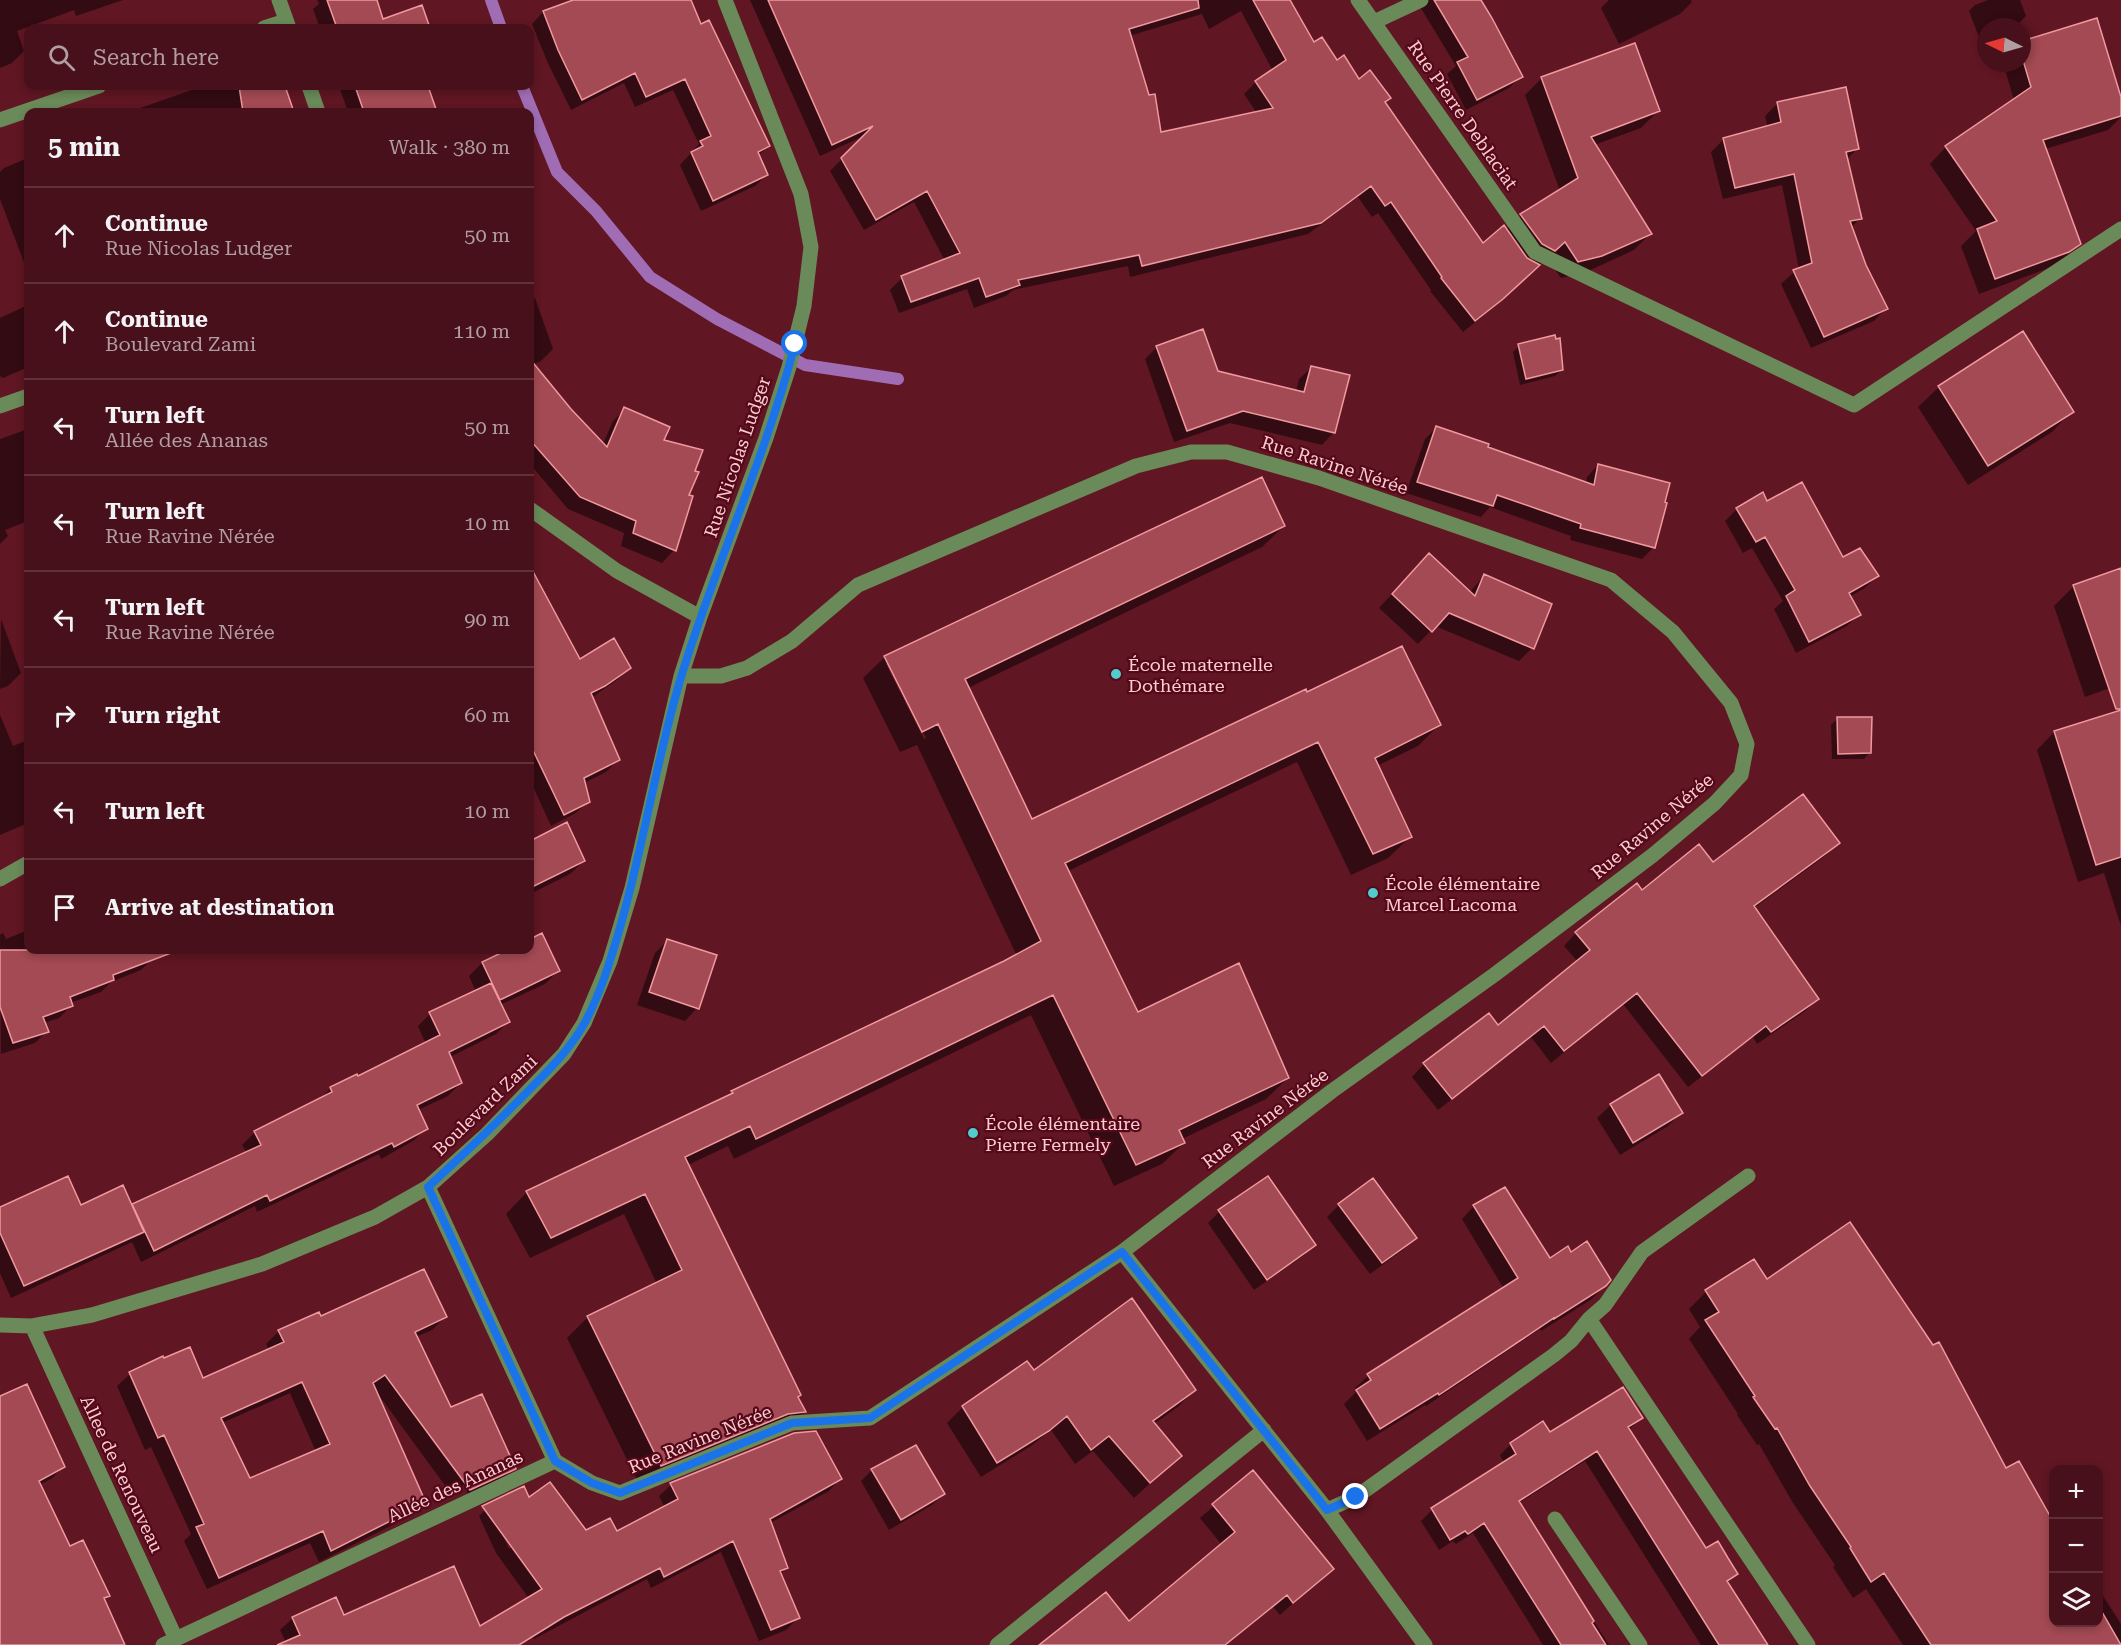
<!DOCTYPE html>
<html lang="en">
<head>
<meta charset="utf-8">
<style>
  :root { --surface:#48101a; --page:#521e27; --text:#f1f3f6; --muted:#b19da2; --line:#603039 }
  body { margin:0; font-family:"Roboto Serif",serif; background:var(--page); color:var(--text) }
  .controls { position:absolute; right:18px; bottom:18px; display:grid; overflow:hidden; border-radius:12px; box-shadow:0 3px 9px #0003 }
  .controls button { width:54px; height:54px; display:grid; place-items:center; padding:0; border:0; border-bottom:2px solid var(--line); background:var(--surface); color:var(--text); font:30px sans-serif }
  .compass { position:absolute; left:1977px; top:18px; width:54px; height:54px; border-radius:50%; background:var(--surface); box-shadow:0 3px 9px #0003; rotate:275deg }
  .stop { position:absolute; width:18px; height:18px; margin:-14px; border:4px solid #1a73e8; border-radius:50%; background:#fff }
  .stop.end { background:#1a73e8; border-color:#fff; box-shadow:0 2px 6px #0008 }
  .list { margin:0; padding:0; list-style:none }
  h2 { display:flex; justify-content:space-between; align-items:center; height:78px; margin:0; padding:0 24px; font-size:26px }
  h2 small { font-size:20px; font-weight:400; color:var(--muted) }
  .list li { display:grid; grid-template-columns:39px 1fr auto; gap:18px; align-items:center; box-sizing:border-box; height:96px; padding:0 24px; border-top:2px solid var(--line) }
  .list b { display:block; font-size:22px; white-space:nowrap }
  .list p { margin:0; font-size:20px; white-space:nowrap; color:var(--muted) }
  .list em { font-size:20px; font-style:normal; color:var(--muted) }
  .icon { flex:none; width:33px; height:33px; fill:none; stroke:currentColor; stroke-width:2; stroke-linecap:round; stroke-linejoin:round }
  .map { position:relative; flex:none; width:2121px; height:1645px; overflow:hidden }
  .search { position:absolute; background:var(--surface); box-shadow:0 3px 9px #0003; left:24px; top:24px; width:510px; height:66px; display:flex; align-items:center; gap:15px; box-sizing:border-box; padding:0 21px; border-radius:12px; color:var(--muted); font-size:22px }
  .panel { position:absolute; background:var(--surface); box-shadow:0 3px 9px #0003; left:24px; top:108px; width:510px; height:846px; border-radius:12px }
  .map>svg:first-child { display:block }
  .shadow { fill:#0007; fill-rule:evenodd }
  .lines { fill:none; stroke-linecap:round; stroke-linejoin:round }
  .stream { stroke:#a06db5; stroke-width:12 }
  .building { fill:#a44a54; stroke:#f0999f; stroke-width:1.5; fill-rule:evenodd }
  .minor { stroke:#6a8a59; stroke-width:15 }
  .route { stroke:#1a73e8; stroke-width:8 }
  .poi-dot { fill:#52cdcd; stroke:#540819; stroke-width:2 }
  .labels { text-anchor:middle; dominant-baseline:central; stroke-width:4.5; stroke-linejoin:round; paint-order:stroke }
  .street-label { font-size:18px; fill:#fbcdce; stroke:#540819 }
  .poi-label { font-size:18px; fill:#fbcdce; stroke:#540819; text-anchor:start }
</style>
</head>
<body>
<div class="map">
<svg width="2121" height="1645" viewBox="0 0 2121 1645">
  <rect width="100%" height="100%" fill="#601623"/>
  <path class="shadow" d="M0 0H123L76 16 74 10 17 31 24 51 12 63 0 68Z
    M317 0H376L382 20 421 7 428 28H320L313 9 319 4Z
    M569 0H689L700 26 768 146 758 156 767 175 755 186 701 211 680 165 699 144 673 90 635 107 624 83 571 110 547 61 532 24 543 12 570 3Z
    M750 0H1286L1313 45 1384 102 1482 245 1506 230 1521 215 1560 191 1525 95 1542 78 1658 111 1641 128 1594 145 1651 233 1634 250 1584 273 1561 278 1547 258 1489 311 1463 332 1430 291 1431 290 1378 213 1372 217 1358 197 1308 234 1130 277 1128 266 1013 290 1006 296 974 308 967 289 899 313 890 290 902 278 945 261 914 202 864 230 830 171 866 135 820 156ZM1241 11 1273 71 1256 82 1244 94 1257 113 1160 134 1129 36 1202 14 1209 29Z
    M1416 0H1479L1521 76 1509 88 1466 110 1447 74 1456 66Z
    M1609 0H1691L1692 2 1680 14 1619 44 1601 8Z
    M1988 0H2020L2026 16 2020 22 2006 27H1986V35L1979 37 1969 11 1975 5Z
    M2022 42 2121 102V117L2108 130 2045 149 2079 243 2063 260 2051 267 1979 294 1961 246 1976 231 1930 164 1946 147 2014 100 2003 63H2022Z
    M203 86H283L292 112H129Z
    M339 86H427L435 112H348Z
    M1778 103 1858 148 1846 160 1860 218 1851 228 1865 266 1886 308 1874 321 1811 348 1781 284 1794 272 1799 269 1782 185 1723 199 1711 152 1723 140 1768 128 1765 116Z
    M28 158V273L0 199V172L4 168Z
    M535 298 553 349 541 361 532 365 603 444 613 421 625 409 662 441 687 495 691 497 674 550 662 563 621 546 624 533 568 509 530 464V300Z
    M28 305V367L3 378 0 376V318Z
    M1519 346 1562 370 1555 376 1520 385 1513 352Z
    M1157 347 1217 372 1296 391 1299 379 1312 367 1334 432 1322 445 1230 423 1174 442 1145 359Z
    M1939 387 2072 411 2052 432 1968 485 1918 407Z
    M1436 428 1586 484 1587 477 1598 465 1653 548 1642 559 1570 540 1571 536 1490 507 1481 517 1406 493 1425 439Z
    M28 429V521L5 530 8 536 0 544V439Z
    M1767 503 1843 559 1877 576 1865 588 1849 597 1859 614 1847 626 1796 653 1774 609 1783 601 1752 548 1743 553 1725 521 1737 509Z
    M1284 526 1262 547 968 688 1031 821 1307 694 1439 725 1418 746 1377 766 1410 837 1388 858 1351 875 1297 762 1068 871 1137 1014 1288 1078 1266 1099 1182 1139 1184 1143 1162 1164 1114 1186 1031 1015 734 1159 728 1146 688 1165 804 1412 783 1433 640 1486 567 1338 588 1317 657 1284 624 1214 530 1258 506 1214 527 1192 727 1098 732 1092 1017 956 917 745 900 752 863 678 885 657ZM886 664H889L926 738 924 739Z
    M1416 568 1469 593 1484 576 1532 648 1519 661 1435 626 1418 644 1379 608Z
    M2121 570V684L2085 697 2054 606 2074 586Z
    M543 594 579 661 629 668 617 680 591 698 618 760 606 772 584 783 588 801 576 813 551 826 530 780V600Z
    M1 619 21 673 8 686 0 689Z
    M2121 711V926L2104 873 2078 882 2037 750 2054 732Z
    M0 715 13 746 28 740V823L0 835Z
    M1838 718 1870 752 1864 759H1832L1831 725Z
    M566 824 584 861 570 874 530 894V842Z
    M1838 843 1825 856 1754 908 1817 999 1804 1012 1757 1044 1753 1037 1688 1087 1623 1004 1551 1063 1531 1037 1438 1110 1412 1077 1424 1064 1498 1027 1578 962 1564 946 1576 933 1642 892 1712 864Z
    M28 930V950H150L153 958 141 970 111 982 101 992 70 1003 71 1006 59 1018 44 1023 47 1031 35 1043 1 1054 0 935 3 933 6 939Z
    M541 935 558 971 545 984 500 1005 508 1022 496 1034 450 1057 461 1083 448 1096 418 1110 426 1128 413 1141 381 1159 379 1154 257 1212 255 1206 141 1262 132 1242 11 1298 0 1273V1209L132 1207 247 1153 242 1145 255 1132 319 1100 331 1088 357 1078 426 1044 418 1026 430 1014 476 992 469 976 482 963 511 950H530V941Z
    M667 941 697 1008 685 1021 637 1005 655 953Z
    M1611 1105 1681 1113 1668 1126 1620 1155 1597 1118Z
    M1267 1178 1314 1245 1303 1256 1254 1290 1208 1223 1219 1212Z
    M1373 1180 1415 1237 1404 1249 1370 1274 1327 1217 1339 1205Z
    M1474 1206 1550 1260 1571 1254 1605 1285 1592 1299 1541 1331 1540 1329 1426 1406 1425 1405 1367 1441 1344 1404 1357 1391 1355 1388 1368 1376 1504 1289 1462 1219Z
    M1754 1261 1767 1282 2054 1622H2098V1588L2121 1624V1645H1903L1866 1589 1853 1598 1833 1567 1835 1565 1793 1503 1759 1444 1757 1445 1737 1415 1738 1414 1689 1339 1700 1327 1689 1309 1706 1292Z
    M445 1317 432 1330 416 1337 450 1408 514 1468 501 1481 469 1496 464 1485 449 1491 378 1394 424 1503 412 1515 319 1562 310 1543 207 1589 184 1541 191 1534 151 1447 145 1450 117 1386 130 1374 202 1380 269 1350 266 1344 279 1331 321 1318ZM290 1393 316 1452 249 1480 222 1423Z
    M1026 1363 1033 1372 1194 1390 1179 1406 1154 1424 1180 1456 1134 1498 1093 1451 1075 1464 1051 1430 1031 1446 981 1477 947 1423 963 1407Z
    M0 1398 63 1467 51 1479 39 1485 69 1548 109 1595 104 1600 114 1645H0Z
    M1641 1418 1629 1430 1706 1550 1736 1574 1727 1583 1766 1645H1701L1585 1461 1519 1503 1609 1645H1543L1473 1533 1456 1544 1453 1541 1439 1550 1421 1521 1432 1510 1504 1463 1500 1455 1510 1445 1519 1461 1511 1444 1549 1434Z
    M795 1434 840 1479 829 1491 770 1523 786 1568 780 1575 798 1618 786 1630 759 1641 721 1552 651 1588 647 1579 534 1639 521 1609 530 1600 496 1553 479 1516 491 1504 528 1500 586 1532 617 1533 665 1508 659 1496 671 1485ZM490 1507H493L512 1547 509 1549Z
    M872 1470 944 1494 932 1505 889 1530 861 1481Z
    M1253 1472 1332 1568 1280 1615 1273 1607 1226 1645H1044L1128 1623 1222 1545 1200 1518Z
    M343 1617 480 1628 492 1645H287L280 1630 293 1618Z"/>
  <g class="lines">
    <path class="stream" d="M491 0 501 28
      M522 86 557 172 596 211 650 277 717 319 805 365 898 379"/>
  </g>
  <path class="building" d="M327 0H377L383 19 422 5 430 28H337Z
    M573 0H691L701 24 709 20 770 146 758 152 768 175 713 201 691 152 703 146 700 141 711 136 685 79 646 97 635 73 582 100 558 50 543 11Z
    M768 0H1198L1199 8 1129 29 1149 95 1155 94 1161 132 1273 108 1255 81 1286 60 1253 0H1290L1314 42 1322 37 1337 60 1344 55 1359 79 1370 70 1391 98 1385 102 1483 243 1504 225 1527 258 1540 265 1503 299 1475 321 1441 278 1442 277 1391 202 1385 206 1371 186 1321 223 1142 266 1139 255 1018 280 1020 285 986 297 979 278 911 302 901 276 960 253 927 191 876 220 841 158 873 126 832 145Z
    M1434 0H1481L1492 18 1523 77 1477 100 1457 62 1468 57Z
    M2097 18 2121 97V116L2043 140 2081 244 2069 252 1995 279 1977 229 1997 221 1945 146 2031 87 2022 57V41Z
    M1635 43 1660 111 1591 137 1652 234 1602 256 1578 262 1565 242 1555 251 1542 244 1520 214 1578 178 1541 77Z
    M239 86H285L294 112H243Z
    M355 86H428L437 112H364Z
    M1846 87 1859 149 1846 152 1862 219 1850 221 1866 265 1888 309 1824 337 1793 270 1812 263 1794 174 1735 188 1723 138 1781 122 1777 102Z
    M1203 329 1218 371 1304 392 1311 366 1350 375 1335 433 1243 411 1187 431 1156 346Z
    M2023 331 2074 412 1988 466 1938 386Z
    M1555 335 1556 339 1560 338 1563 370 1526 379 1518 344Z
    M530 359 571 409 607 447 624 407 670 427 664 440 703 450 695 471 699 472 689 495 693 496 676 551 633 533 636 521 580 497 530 440Z
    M1436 426 1489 444 1488 447 1594 485 1598 464 1670 483 1665 502 1667 503 1655 548 1580 528 1581 524 1497 495 1493 506 1417 482Z
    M1262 477 1285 526 965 679 1032 819 1306 689 1307 692 1402 646 1441 725 1375 758 1412 837 1373 854 1318 742 1065 863 1138 1012 1239 963 1289 1078 1179 1130 1185 1143 1136 1165 1053 995 756 1139 750 1126 685 1157 801 1395 798 1397 806 1412 788 1414 661 1466 587 1316 682 1270 645 1194 551 1238 526 1191 733 1093 731 1091 1004 961 1041 941 938 724 922 732 884 656Z
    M1802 482 1843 557 1860 548 1879 576 1849 593 1861 615 1809 642 1786 596 1795 590 1765 537 1756 542 1736 508 1763 492 1767 501Z
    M1429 553 1475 596 1484 574 1552 604 1534 649 1449 613 1432 632 1392 594Z
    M530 566 580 659 614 638 631 668 605 686 591 693 620 760 584 778 590 802 564 815 530 744Z
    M2121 568V709H2116L2073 585Z
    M2121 710V857L2096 865 2054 731Z
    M1837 717H1872L1871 753 1838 754Z
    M1803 794 1840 843 1754 906 1819 999 1771 1032 1766 1026 1702 1076 1637 993 1564 1051 1544 1026 1452 1099 1423 1063 1489 1013 1498 1025 1590 950 1575 932 1637 883 1642 890 1699 844 1713 862Z
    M567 822 585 861 530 888V841Z
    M542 933 560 971 500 1000 482 962 507 950H530V939Z
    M667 939 717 955 699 1009 649 992Z
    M0 950H170L171 953 113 975 114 980 70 997 73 1006 43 1017 49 1032 13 1043 0 1007Z
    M491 983 510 1022 449 1052 462 1083 417 1105 428 1129 394 1147 392 1143 270 1201 267 1195 154 1251 132 1204 261 1145 254 1131 332 1092 330 1087 357 1074 358 1076 440 1035 429 1012Z
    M1659 1074 1683 1113 1633 1143 1610 1104Z
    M68 1176 81 1205 123 1185 144 1232 24 1286 0 1233V1207Z
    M1268 1176 1316 1245 1267 1280 1218 1210Z
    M1373 1178 1417 1238 1382 1263 1338 1204Z
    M1505 1187 1550 1258 1568 1246 1571 1252 1587 1241 1611 1280 1606 1286 1554 1319V1318L1439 1395 1438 1393 1380 1429 1356 1390 1371 1380 1367 1374 1518 1278 1473 1205Z
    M1850 1222 1933 1345 1939 1342 2006 1468 2019 1461 2054 1523V1623H2098V1605L2121 1645H1931L1884 1573 1871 1582 1850 1548 1851 1547 1810 1486 1777 1428 1775 1429 1753 1397 1755 1396 1705 1320 1719 1312 1705 1290 1754 1259 1767 1279Z
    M424 1269 447 1317 415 1332 451 1407 482 1394 516 1469 470 1490 385 1375 373 1383 426 1503 331 1551 323 1531 219 1578 196 1527 204 1524 164 1435 158 1438 129 1372 163 1356 164 1358 190 1347 203 1378 284 1342 278 1330 319 1312 321 1316ZM302 1382 330 1444 250 1478 221 1418Z
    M1132 1298 1196 1390 1153 1421 1182 1456 1150 1483 1109 1436 1091 1450 1067 1416 1049 1431 997 1463 962 1406 1027 1361 1034 1370Z
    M27 1384 65 1467 39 1481 70 1546 83 1540 110 1596 104 1598 125 1645H0V1396Z
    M1623 1387 1643 1418 1628 1427 1706 1548 1718 1541 1728 1558 1738 1574 1727 1581 1768 1645H1719L1597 1451 1519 1501 1594 1621 1592 1623 1606 1645H1561L1484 1523 1468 1534 1465 1531 1450 1540 1431 1508 1516 1454 1510 1443 1543 1421 1550 1432Z
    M816 1431 842 1479 770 1519 788 1568 780 1571 800 1618 771 1630 733 1541 664 1577 660 1568 564 1617 519 1645H277L300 1635 292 1617 336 1597 344 1615 454 1566 480 1626 542 1589 482 1506 524 1486 529 1497 550 1482 586 1530 610 1518 617 1531 678 1499 670 1483 794 1433Z
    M916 1445 945 1494 901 1520 871 1469Z
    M1253 1470 1334 1569 1293 1603 1287 1595 1225 1645H1039L1106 1592 1129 1621 1235 1532 1212 1504Z"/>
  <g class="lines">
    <path class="minor" d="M279 0 289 28
      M1358 0 1535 252 1854 405 2121 229
      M1374 22 1421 0
      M264 28 286 21
      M309 86 318 112
      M0 120 99 86
      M0 406 28 396
      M530 509 617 571 700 617
      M0 879 28 863
      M1122 1252 1327 1510 1425 1645
      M1589 1319 1808 1645
      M0 1325 32 1326 92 1315 262 1264 375 1217 428 1187 487 1134 564 1054 584 1023 610 961 632 888 681 676 700 617 766 438 789 367 804 306 811 247 801 194 725 0
      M32 1326 176 1639
      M555 1461 592 1483 620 1493 792 1423 870 1418 1122 1252 1332 1091 1494 975 1653 855 1715 803 1741 775 1747 744 1731 703 1673 632 1611 580 1319 478 1227 452H1191L1136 466 858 585 792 641 747 668 721 676H681
      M1327 1510 1356 1497 1554 1355 1571 1341 1589 1319 1605 1305 1642 1252 1748 1176
      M1555 1519 1640 1645
      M163 1645 555 1461 428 1187
      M997 1645 1264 1430"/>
  </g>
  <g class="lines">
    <path class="route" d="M795 344C766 456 716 563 682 674 656 759 644 846 619 931 610 962 600 995 584 1024 570 1049 550 1069 530 1089 497 1123 463 1155 428 1187L555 1461 592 1483 620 1493 792 1423 870 1418 1122 1252 1327 1510 1356 1497"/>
  </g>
  <g class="poi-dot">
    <circle cx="1116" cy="674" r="6"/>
    <circle cx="1373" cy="893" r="6"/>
    <circle cx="973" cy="1133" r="6"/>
  </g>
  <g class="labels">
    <g class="street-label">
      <text transform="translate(1463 115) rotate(55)">Rue Pierre Deblaciat</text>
      <text transform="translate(737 457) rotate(-71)">Rue Nicolas Ludger</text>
      <text transform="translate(1335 465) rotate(18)">Rue Ravine Nérée</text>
      <text transform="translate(1652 826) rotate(-40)">Rue Ravine Nérée</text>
      <text transform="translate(485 1105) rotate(-44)">Boulevard Zami</text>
      <text transform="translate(1265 1118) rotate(-37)">Rue Ravine Nérée</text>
      <text transform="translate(700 1439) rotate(-22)">Rue Ravine Nérée</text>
      <text transform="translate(122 1474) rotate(65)">Allee de Renouveau</text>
      <text transform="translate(455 1486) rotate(-25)">Allée des Ananas</text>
    </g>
    <g class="poi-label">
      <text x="1128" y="664">École maternelle<tspan x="1128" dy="21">Dothémare</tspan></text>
      <text x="1385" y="883">École élémentaire<tspan x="1385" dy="21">Marcel Lacoma</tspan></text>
      <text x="985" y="1123">École élémentaire<tspan x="985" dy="21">Pierre Fermely</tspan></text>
    </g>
  </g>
</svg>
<div class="controls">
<button>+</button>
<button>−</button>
<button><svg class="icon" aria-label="layers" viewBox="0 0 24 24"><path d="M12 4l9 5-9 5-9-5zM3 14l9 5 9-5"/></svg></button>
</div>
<svg class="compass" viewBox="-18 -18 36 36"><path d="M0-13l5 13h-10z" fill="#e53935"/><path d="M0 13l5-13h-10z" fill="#b19da2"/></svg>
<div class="stop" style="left:795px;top:344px"></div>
<div class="stop end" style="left:1356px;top:1497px"></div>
<div class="search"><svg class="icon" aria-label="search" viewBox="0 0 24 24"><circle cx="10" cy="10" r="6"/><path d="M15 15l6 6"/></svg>Search here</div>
<section class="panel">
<h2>5 min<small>Walk · 380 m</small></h2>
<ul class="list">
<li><svg class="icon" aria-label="ahead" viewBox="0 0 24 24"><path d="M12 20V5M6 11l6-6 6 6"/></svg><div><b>Continue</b><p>Rue Nicolas Ludger</p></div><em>50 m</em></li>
<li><svg class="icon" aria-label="ahead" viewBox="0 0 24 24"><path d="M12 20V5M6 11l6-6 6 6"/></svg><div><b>Continue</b><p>Boulevard Zami</p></div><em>110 m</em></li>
<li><svg class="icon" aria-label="left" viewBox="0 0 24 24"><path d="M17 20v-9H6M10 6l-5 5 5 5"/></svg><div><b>Turn left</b><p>Allée des Ananas</p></div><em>50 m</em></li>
<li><svg class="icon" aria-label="left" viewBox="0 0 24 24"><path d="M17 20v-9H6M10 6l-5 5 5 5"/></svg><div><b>Turn left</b><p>Rue Ravine Nérée</p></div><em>10 m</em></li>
<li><svg class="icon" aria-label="left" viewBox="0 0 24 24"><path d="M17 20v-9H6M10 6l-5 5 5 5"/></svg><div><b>Turn left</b><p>Rue Ravine Nérée</p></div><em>90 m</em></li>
<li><svg class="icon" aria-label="right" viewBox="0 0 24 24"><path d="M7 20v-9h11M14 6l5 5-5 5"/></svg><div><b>Turn right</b></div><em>60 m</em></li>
<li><svg class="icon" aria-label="left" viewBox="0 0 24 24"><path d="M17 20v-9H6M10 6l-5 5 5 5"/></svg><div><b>Turn left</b></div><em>10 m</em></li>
<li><svg class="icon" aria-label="arrive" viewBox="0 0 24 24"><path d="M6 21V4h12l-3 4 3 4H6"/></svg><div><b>Arrive at destination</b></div></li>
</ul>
</section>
</div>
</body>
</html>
